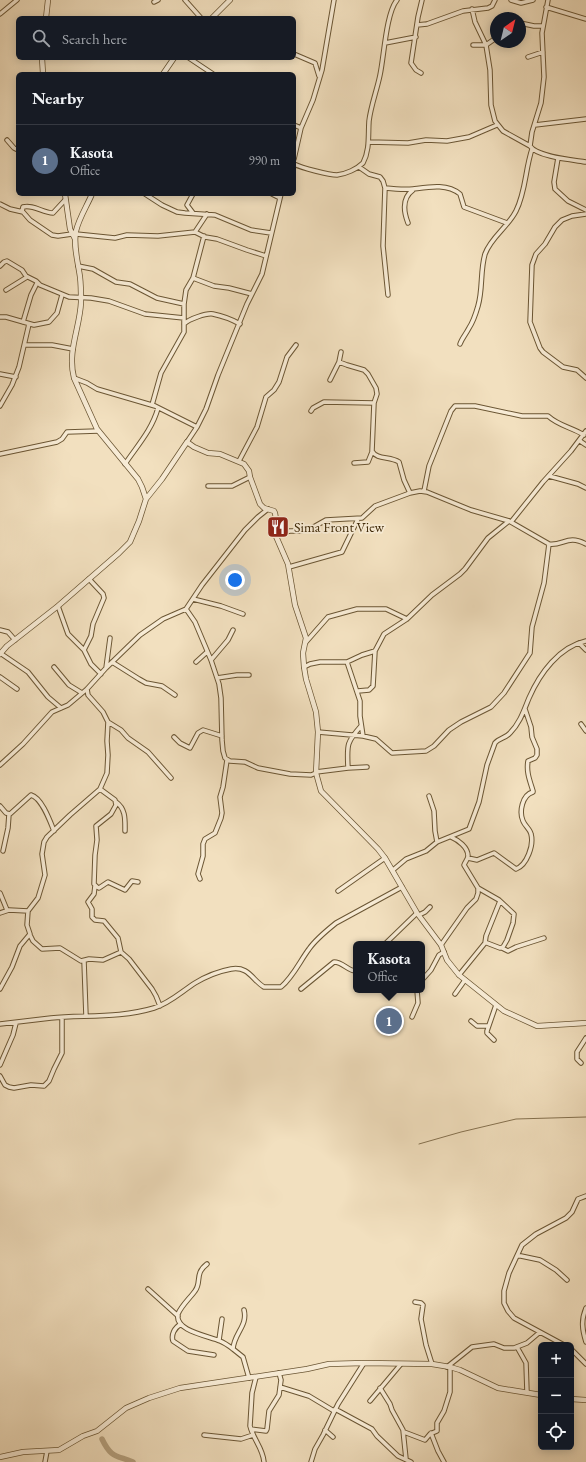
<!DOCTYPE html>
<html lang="en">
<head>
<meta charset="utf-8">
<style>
  :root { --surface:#171b24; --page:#20242c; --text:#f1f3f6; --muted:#9ea1a6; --line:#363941; --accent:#c59692 }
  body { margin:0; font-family:"EB Garamond",serif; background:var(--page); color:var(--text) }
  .controls { position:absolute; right:12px; bottom:12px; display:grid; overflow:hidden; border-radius:6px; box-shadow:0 2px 10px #0003 }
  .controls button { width:36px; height:36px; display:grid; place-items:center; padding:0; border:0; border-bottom:1px solid var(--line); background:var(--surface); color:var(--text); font:20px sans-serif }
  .compass { position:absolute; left:490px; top:12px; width:36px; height:36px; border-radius:50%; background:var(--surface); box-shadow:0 2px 10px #0003; rotate:35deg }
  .you { position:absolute; left:235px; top:580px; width:14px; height:14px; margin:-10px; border:3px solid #fff; border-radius:50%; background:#1a73e8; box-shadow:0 0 0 6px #1a73e833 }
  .badge { display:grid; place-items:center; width:26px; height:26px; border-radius:50%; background:var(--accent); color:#fff; font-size:13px; font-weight:700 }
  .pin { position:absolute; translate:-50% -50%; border:2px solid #fff; box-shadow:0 1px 4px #0006 }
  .popup { position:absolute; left:353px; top:941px; width:72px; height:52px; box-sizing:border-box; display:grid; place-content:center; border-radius:6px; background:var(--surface); filter:drop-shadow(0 1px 3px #0005); font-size:13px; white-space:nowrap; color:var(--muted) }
  .popup b { font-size:15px; color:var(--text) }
  .popup::after { content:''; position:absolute; left:50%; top:100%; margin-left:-8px; border:8px solid transparent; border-top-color:var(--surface) }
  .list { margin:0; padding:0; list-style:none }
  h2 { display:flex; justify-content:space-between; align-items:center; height:52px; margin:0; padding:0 16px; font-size:17px }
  h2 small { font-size:13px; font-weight:400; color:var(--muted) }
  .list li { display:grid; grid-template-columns:26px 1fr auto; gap:12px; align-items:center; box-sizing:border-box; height:72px; padding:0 16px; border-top:1px solid var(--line) }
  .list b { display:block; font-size:15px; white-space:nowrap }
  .list p { margin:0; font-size:13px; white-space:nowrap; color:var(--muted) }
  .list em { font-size:13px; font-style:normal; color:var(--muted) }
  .icon { flex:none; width:22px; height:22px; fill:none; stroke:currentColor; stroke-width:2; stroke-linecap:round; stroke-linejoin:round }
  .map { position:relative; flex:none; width:586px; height:1462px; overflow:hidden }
  .search { position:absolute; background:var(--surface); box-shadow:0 2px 10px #0003; left:16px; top:16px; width:280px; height:44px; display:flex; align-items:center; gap:10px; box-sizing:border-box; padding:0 14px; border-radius:6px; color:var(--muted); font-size:15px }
  .panel { position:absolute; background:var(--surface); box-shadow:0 2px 10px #0003; left:16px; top:72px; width:280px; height:124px; border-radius:6px }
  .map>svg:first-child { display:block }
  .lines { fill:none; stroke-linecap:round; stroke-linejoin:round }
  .stream { stroke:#85714f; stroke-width:1 }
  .river { stroke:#b5a180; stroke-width:5.5 }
  .minor-casing { stroke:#6b5634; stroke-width:5.5 }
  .tertiary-casing { stroke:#6b5634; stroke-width:6 }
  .minor { stroke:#f7ebd5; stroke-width:3.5 }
  .tertiary { stroke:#f7ebd5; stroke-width:4.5 }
  .labels { text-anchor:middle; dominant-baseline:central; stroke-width:3.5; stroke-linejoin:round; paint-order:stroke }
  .poi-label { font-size:14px; fill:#3e2806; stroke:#f7ebd5; text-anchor:start }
</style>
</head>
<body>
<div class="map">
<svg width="586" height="1462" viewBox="0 0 586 1462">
  <rect width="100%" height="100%" fill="#f2e0bf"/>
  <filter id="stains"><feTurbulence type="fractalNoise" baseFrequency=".005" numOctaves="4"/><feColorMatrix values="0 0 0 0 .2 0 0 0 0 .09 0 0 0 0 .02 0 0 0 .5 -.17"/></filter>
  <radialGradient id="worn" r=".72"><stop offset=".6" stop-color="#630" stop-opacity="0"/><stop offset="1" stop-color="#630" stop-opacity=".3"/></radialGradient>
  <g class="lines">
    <path class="stream" d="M419 1144 461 1132 516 1119 586 1117"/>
    <path class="river" d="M102 1439C111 1458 116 1455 133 1462"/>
    <g class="minor-casing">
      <path id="minor" d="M185 0 201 18
        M511 0 521 3 533 0
        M548 0 542 33 544 77 541 103 532 132 530 146C537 157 574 160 586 162
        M154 2 158 0
        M546 7 586 19
        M472 9 475 22 486 45 490 70 491 105 495 121 503 131 530 146
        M0 14 17 0
        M520 23 534 26H542
        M417 25 427 24 463 11 488 8 492 6 495 0
        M385 43 416 37
        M473 45H486L496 38
        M294 54 315 63 319 76
        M528 57 543 52
        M189 58 213 74
        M421 73 416 70 411 63 418 17 422 0
        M294 125 301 128
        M535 125 586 119
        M7 140 14 148 18 150
        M369 142 408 143 426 140 447 141 469 137 497 125
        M558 158 554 182 555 189 568 201 586 210
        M294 159 301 128 313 100 322 70 334 0
        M294 164C302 168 329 175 337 175 346 174 357 169 363 163 370 150 368 135 369 121 371 105 377 90 380 75 384 57 386 13 397 0
        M359 167 369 174 380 177 383 181 385 188 383 246 388 295
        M385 188C394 189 404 190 413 189 428 187 447 183 460 194L464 207 507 223
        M145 194 162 205 177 212 185 213 215 215 251 230 271 233
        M272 194 280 198
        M0 204 10 209 23 212 30 220 52 235 58 236 72 234
        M22 211 23 207C33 204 43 213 53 213L65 200
        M193 213 187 205 193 194
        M586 214 572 216 562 220 555 227 545 244 536 254 532 265 530 322 540 348 543 352 563 367 577 370 586 378
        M408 223C403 210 402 198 413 190
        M195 232 207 214
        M76 234 115 238 127 235 158 236 195 232 205 237 217 239 247 250 266 256
        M0 266 4 262 7 261 22 270 26 276 36 281 40 285 69 297 91 298 109 301 145 314 184 318
        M78 266 93 269 116 282 130 284 157 298 184 304
        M193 278 214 286 229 288 252 294
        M6 290 27 277
        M0 317H6L34 325 49 322 57 313 62 295
        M23 322 31 295 37 283
        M184 324C189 319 206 313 213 314 223 316 231 319 240 324
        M460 344C462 338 466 334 469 328 473 322 476 313 478 306 483 289 480 271 485 254 491 237 508 227 516 211 526 191 525 170 532 149
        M25 345H52L73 349
        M339 362 347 365 364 370 368 374 376 388 377 394 374 403 372 451C377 460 390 456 399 462L404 480 410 493
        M0 374 16 377
        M74 378 87 383 97 389 155 406 197 427
        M330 380 339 362 341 352
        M152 405 161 373 184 332V304L186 290 193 278 204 236
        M0 406 12 385 19 367 29 324
        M311 411 313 408 324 402 374 403
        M580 441 586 445
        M187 442 197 427 206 409 218 375 247 304 262 274 281 194
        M0 454 57 442 62 439 67 432 98 431
        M239 461 257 427 266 397 274 390 279 382 287 357 296 345
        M354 463 368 462 372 452
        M125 464C137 446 152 430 158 408
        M549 476 578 484 586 488
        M208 486H232L250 477
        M424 491 429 466 451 411 455 406H475L522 416H548C559 426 571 427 584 435
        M511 522 543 482 571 451 586 431
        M275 534 290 531H300L310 529 326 520 362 518 375 506 410 493 420 491 427 492 471 510 509 521 549 544C563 546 568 534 586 544
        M289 567 342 552 358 519
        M193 599 221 606 243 614
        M58 606 68 634 84 650 91 664 101 674
        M186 609 195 622 211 660 219 684 221 698 222 740 223 751 225 758 230 761 245 762 258 768 290 774 311 775 316 773
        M0 630 8 632 15 640
        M306 642 328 617 357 609H386L407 619
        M579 643 586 650
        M84 650 91 636 93 624 104 598 103 594 89 579
        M0 653 28 672 48 697 61 708
        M211 660 228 640 233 630
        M112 662 139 679 146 683 162 686 175 695
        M196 662 207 652
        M347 662 360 701V716L363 736
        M54 667 69 685 82 693
        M304 667 310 664 320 662H347L362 655 375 651 384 634 407 619 432 595 460 574 465 569 488 538 509 521
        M106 668 110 638
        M0 677 17 689
        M217 678 237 675H249
        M358 691 369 690 373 686 375 651
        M108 722 121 730 128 738 148 752 171 778
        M581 724 586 731
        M318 732 363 736 376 739 392 753 426 751 434 746 449 730 461 722 491 707 504 693 530 653 532 627 544 583 549 544
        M174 737 180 743 190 748 198 733 203 730 222 736
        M0 765 23 744 52 712 68 705 87 689 106 668 140 635 163 619 186 609 202 585 245 530 258 517 268 509
        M348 768C347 745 346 743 361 726
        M316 772 348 768 367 767
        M100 789 115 800 116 805 111 814 96 826 97 840 95 855 94 884 97 887 99 888 108 882 125 890 132 881 138 882
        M429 796 434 811 435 831 437 842
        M116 802C126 809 125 820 125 831
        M0 806 6 813 10 814 31 795C42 798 50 821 54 831
        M451 837C458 840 468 847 468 856 468 859 465 862 464 865L478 888 499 900 514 914 513 923 507 940 503 947 500 948 487 943H485L459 975
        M3 851 8 828 9 814
        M468 858 477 860 494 853 516 869C527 865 534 845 531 834 530 829 525 826 523 821 519 812 522 795 533 792V791C530 781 526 772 528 761L535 758 537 755V749L532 737 531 727 525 709
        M393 870 406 859 426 851 437 842 469 829 479 802 487 765 495 743C499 738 506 738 510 733 520 723 524 710 529 698 540 673 559 647 586 641
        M200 879 198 874 203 856V844L205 839 215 833 221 818 222 813 220 797 223 787 227 760
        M95 886 94 894 88 902 92 909V917L95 920 104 921 118 938 121 952 129 959 152 989 156 996 160 1006
        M338 891 385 858
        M0 893 7 910
        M0 913 9 910 28 911
        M419 915 425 912 430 907
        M30 935 33 941 42 949 60 948 81 961 89 959 103 960 121 952
        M485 943 486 936 500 901
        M385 944 417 913
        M441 945 467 908 476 899 478 893V888
        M502 948 508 951 516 947 544 938
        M84 961 86 1016
        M422 980 431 970 439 955 444 952
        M0 989 12 967 20 946 30 934 27 925 28 911 38 898 45 875 42 854 44 842 47 837 70 815 100 789 107 773 108 755 107 741 108 722 103 712 88 695 87 689
        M301 989 334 962C343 962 348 971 356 971
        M455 994 465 980
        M412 1017 418 1003 417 990
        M471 1021 477 1026H488
        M0 1024C17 1022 34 1020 51 1018 85 1015 121 1018 154 1008 170 1003 181 992 195 983 205 977 220 971 231 969 249 966 252 980 264 987H281C293 977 300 961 309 949 316 939 326 931 336 923L402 887
        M494 1040 487 1033V1031L496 1005
        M581 1063 577 1059V1052L586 1038
        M0 1065 13 1035 16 1023
        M0 1076 5 1085 9 1087 14 1088 31 1085 44 1086 49 1081 54 1069 62 1053V1018
        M517 1256H521L540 1260 556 1270 567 1280
        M207 1264C194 1274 202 1282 195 1291 190 1298 181 1306 178 1314 174 1331 209 1336 220 1341 225 1343 229 1346 233 1349
        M148 1289 178 1316
        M415 1302 421 1303 423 1305 421 1319 426 1345 432 1364
        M586 1308C581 1320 582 1329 586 1342
        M244 1310C248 1326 234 1333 233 1349L243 1357 249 1378
        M181 1324C174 1328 171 1335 173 1341L188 1351 214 1355
        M219 1340 222 1319
        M564 1345 514 1318 508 1311 504 1303V1291L509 1273 522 1245 536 1234 566 1218 572 1212 578 1199 586 1196
        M517 1347 526 1363 527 1392
        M571 1349 586 1364
        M447 1367 472 1347 494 1344 504 1348H514L527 1343 540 1332
        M256 1377 252 1393 250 1426C253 1439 263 1448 264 1462
        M280 1387 309 1396 334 1411
        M380 1388 390 1404 392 1410 403 1430 406 1459
        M370 1401 401 1364
        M335 1409 372 1429 377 1436 398 1456 411 1462
        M251 1429 266 1431 267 1429 269 1411 279 1395 281 1380 279 1373
        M325 1430 333 1437
        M404 1432 425 1440 430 1434 437 1431V1423L444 1411 450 1392V1367
        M431 1433 438 1451 444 1462
        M204 1435 241 1439 253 1435
        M45 1462 47 1451
        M311 1462 315 1449 323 1435 338 1404 364 1363"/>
    </g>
    <g class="tertiary-casing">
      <path id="tertiary" d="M46 18 48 0
        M212 18 230 0
        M42 58 43 74
        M163 74 174 58
        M65 194 70 229 75 239
        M146 499 162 479 187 442 194 447 208 453 220 454 244 464 249 471 250 477 260 504 264 508 274 511 275 513 276 519 274 525 275 534 288 564 295 605 306 638 303 653 304 667 306 679 316 712 318 732 316 773 321 791 378 849 385 858 417 913 441 945 447 960 459 975 504 1011 537 1026 586 1023
        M0 654 7 646 58 606 119 553 130 542 139 521 146 499 142 487 138 479 97 429 74 378C67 351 80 328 81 302 81 294 81 285 80 277 78 262 73 245 76 231 79 218 87 206 92 194
        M571 1399 586 1400
        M0 1457 23 1452 59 1450 83 1436 97 1431 126 1408 149 1398 180 1388 307 1369 329 1364 364 1363 432 1364 450 1367 460 1370 498 1388 541 1395"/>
    </g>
    <use href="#minor" class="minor"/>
    <use href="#tertiary" class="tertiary"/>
  </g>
  <defs>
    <g id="restaurant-square" transform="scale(1.15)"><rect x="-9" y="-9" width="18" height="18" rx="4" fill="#8f2418" stroke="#f7ebd5"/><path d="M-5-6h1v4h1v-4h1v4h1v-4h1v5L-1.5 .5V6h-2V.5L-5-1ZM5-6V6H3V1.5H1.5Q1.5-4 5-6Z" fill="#fff"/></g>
  </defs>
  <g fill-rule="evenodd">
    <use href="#restaurant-square" x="278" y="527"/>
  </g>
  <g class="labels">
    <g class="poi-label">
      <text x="294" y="527">Sima Front View</text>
    </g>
  </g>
  <rect width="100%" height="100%" filter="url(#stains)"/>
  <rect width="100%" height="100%" fill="url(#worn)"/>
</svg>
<div class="controls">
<button>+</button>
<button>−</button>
<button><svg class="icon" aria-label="locate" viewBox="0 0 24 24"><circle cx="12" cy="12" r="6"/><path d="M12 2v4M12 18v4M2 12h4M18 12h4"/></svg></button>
</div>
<svg class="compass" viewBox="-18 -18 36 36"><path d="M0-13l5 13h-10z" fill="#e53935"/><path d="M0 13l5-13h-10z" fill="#9ea1a6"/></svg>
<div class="you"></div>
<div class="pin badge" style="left:389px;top:1021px;background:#5c6f8a">1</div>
<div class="popup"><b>Kasota</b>Office</div>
<div class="search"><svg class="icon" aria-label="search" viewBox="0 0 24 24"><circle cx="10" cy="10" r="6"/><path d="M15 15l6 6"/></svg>Search here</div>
<section class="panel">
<h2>Nearby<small></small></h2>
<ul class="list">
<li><span class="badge" style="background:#5c6f8a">1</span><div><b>Kasota</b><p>Office</p></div><em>990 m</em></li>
</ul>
</section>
</div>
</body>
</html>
